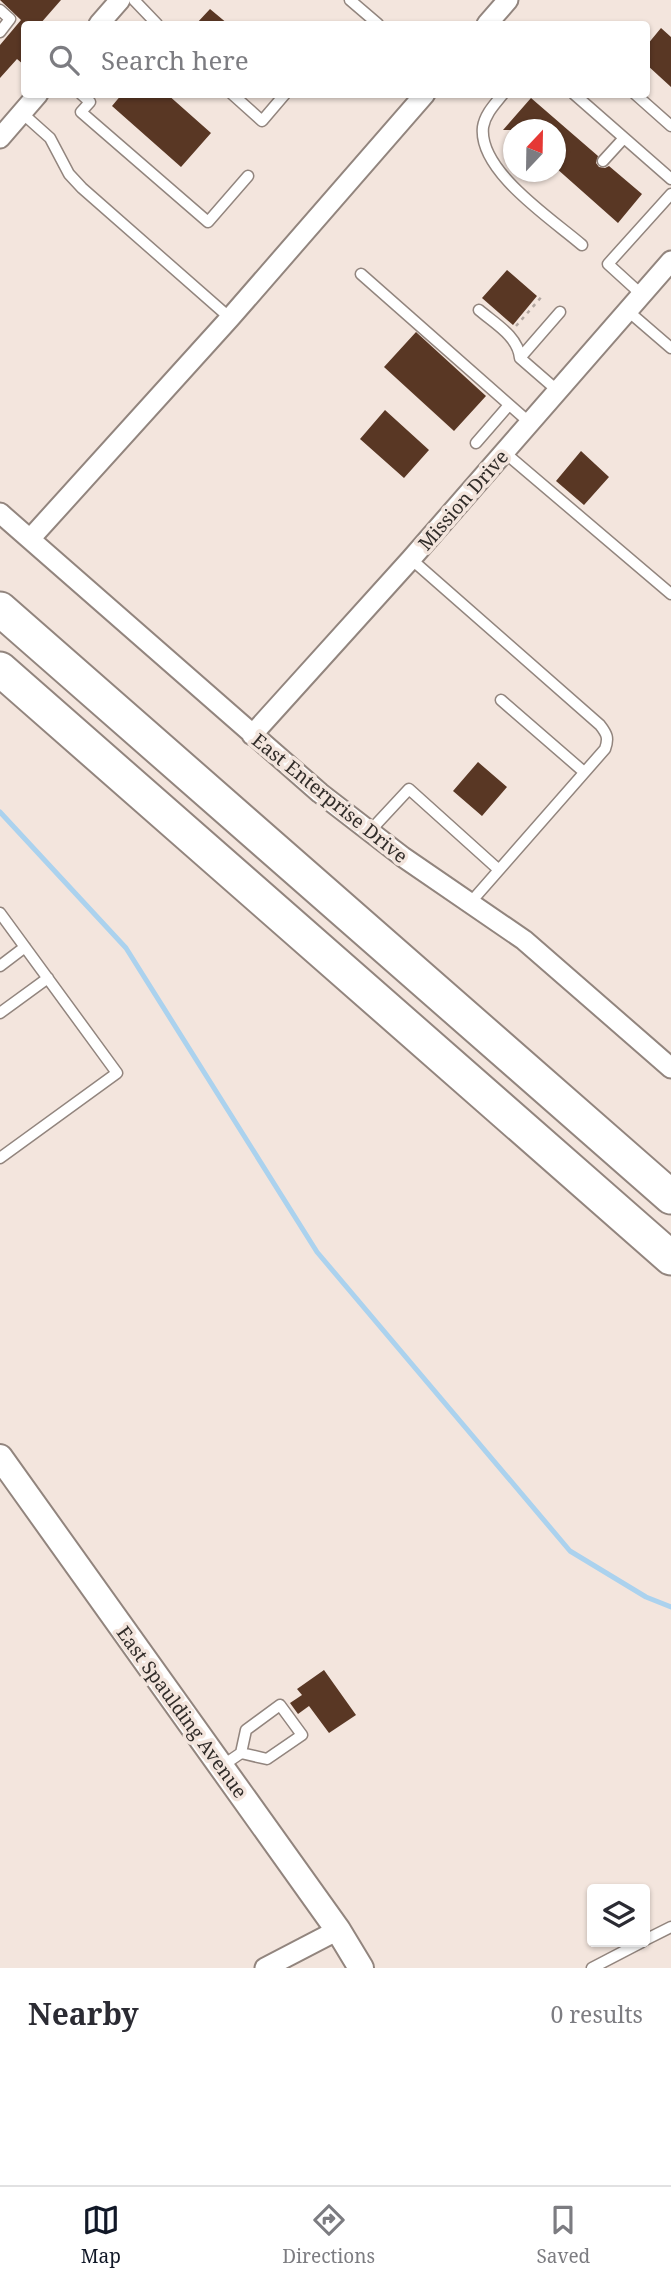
<!DOCTYPE html>
<html lang="en">
<head>
<meta charset="utf-8">
<style>
  :root { --surface:#fff; --page:#f7f7f7; --text:#2b2b33; --muted:#7c7c81; --line:#e1e1e2; --accent:#111827 }
  body { margin:0; font-family:"Noto Serif",serif; background:var(--page); color:var(--text) }
  .controls { position:absolute; right:21px; bottom:21px; display:grid; overflow:hidden; border-radius:7px; box-shadow:0 2px 5px #0004 }
  .controls button { width:63px; height:63px; display:grid; place-items:center; padding:0; border:0; border-bottom:2px solid var(--line); background:var(--surface); color:var(--text); font:35px sans-serif }
  .compass { position:absolute; left:503px; top:119px; width:63px; height:63px; border-radius:50%; background:var(--surface); box-shadow:0 2px 5px #0004; rotate:22deg }
  .list { margin:0; padding:0; list-style:none }
  h2 { display:flex; justify-content:space-between; align-items:center; height:91px; margin:0; padding:0 28px; font-size:30px }
  h2 small { font-size:23px; font-weight:400; color:var(--muted) }
  .icon { flex:none; width:38px; height:38px; fill:none; stroke:currentColor; stroke-width:2; stroke-linecap:round; stroke-linejoin:round }
  .map { position:relative; flex:none; width:671px; height:1968px; overflow:hidden }
  .search { position:absolute; background:var(--surface); box-shadow:0 2px 5px #0004; left:21px; right:21px; top:21px; height:77px; display:flex; align-items:center; gap:18px; box-sizing:border-box; padding:0 24px; border-radius:7px; color:var(--muted); font-size:26px }
  .sheet { height:217px; background:var(--surface) }
  nav { display:flex; justify-content:space-around; align-items:center; box-sizing:border-box; height:98px; border-top:2px solid var(--line); background:var(--surface); font-size:19px; color:var(--muted) }
  nav a { display:grid; justify-items:center; gap:4px }
  nav .on { color:var(--accent) }
  .map>svg:first-child { display:block }
  .lines { fill:none; stroke-linecap:round; stroke-linejoin:round }
  .stream { stroke:#abd2ee; stroke-width:5 }
  .building { fill:#593724 }
  .service-casing { stroke:#92857e; stroke-width:13 }
  .minor-casing { stroke:#92857e; stroke-width:23 }
  .tertiary-casing { stroke:#92857e; stroke-width:28 }
  .trunk-casing { stroke:#92857e; stroke-width:37 }
  .path { stroke:#b2a7a1; stroke-width:2.5; stroke-dasharray:3.5 5; stroke-linecap:butt }
  .service { stroke:#fff; stroke-width:10 }
  .minor { stroke:#fff; stroke-width:19 }
  .tertiary { stroke:#fff; stroke-width:24 }
  .trunk { stroke:#fff; stroke-width:33 }
  .labels { text-anchor:middle; dominant-baseline:central; stroke-width:7; stroke-linejoin:round; paint-order:stroke }
  .street-label { font-size:19px; fill:#322d2a; stroke:#f3e5dd }
</style>
</head>
<body>
<div class="map">
<svg width="671" height="1968" viewBox="0 0 671 1968">
  <rect width="100%" height="100%" fill="#f3e5dd"/>
  <g class="lines">
    <path class="stream" d="M0 812 126 948 317 1252 570 1551 646 1597 671 1607"/>
  </g>
  <path class="building" d="M0 0H61L40 24 24 23V65L17 59 0 78V45L21 20Z
    M210 9 228 24H196Z
    M661 28 671 37V87L647 65V45Z
    M122 94H167L211 133 181 167 112 106Z
    M531 98 598 156 596 163 599 167 605 168 609 166 642 194 618 223 556 168V130H503Z
    M507 270 537 296 513 325 482 298Z
    M416 332 486 396 454 431 384 367Z
    M385 410 429 450 404 478 360 439Z
    M581 451 609 477 584 505 556 481Z
    M478 762 507 787 482 816 453 791Z
    M324 1670 356 1715 329 1733 309 1706 298 1714 290 1703 302 1695 297 1689Z"/>
  <g class="lines">
    <g class="service-casing">
      <path id="service" d="M134 0 157 24
        M350 0 378 24
        M0 10 10 19 0 32
        M81 94 90 102 81 112 208 222 248 176
        M232 94 262 121 285 94
        M503 94C495 104 485 114 483 127 478 171 552 219 582 245
        M574 94 671 179
        M635 94 671 126
        M22 113 50 138 69 174 82 188 230 318
        M603 161 624 138
        M361 274 530 423
        M642 295 608 264 671 194
        M479 310C494 323 518 336 520 358
        M628 311 671 348
        M558 391 520 358 560 312
        M476 443 509 405
        M504 452 671 594
        M411 559 600 725C607 734 609 738 605 749L470 903
        M501 700 584 772
        M369 832 409 789 499 870
        M0 913 117 1073 0 1158
        M0 966 25 947
        M0 1013 48 978
        M222 1766 241 1753 246 1730 280 1705 302 1735 267 1759 241 1753
        M645 1940 671 1927
        M592 1968 642 1942"/>
    </g>
    <g class="minor-casing">
      <path id="minor" d="M99 24 120 0
        M487 24 508 0
        M0 138 38 94
        M0 513 320 793 403 857 524 940 671 1068
        M30 539 230 318 425 94
        M252 735 411 559 671 261
        M265 1968 338 1930"/>
    </g>
    <g class="tertiary-casing">
      <path id="tertiary" d="M0 1457 338 1930 361 1968"/>
    </g>
    <g class="trunk-casing">
      <path id="trunk" d="M0 609 671 1197
        M0 669 671 1258"/>
    </g>
    <path class="path" d="M516 326 544 294"/>
    <use href="#service" class="service"/>
    <use href="#minor" class="minor"/>
    <use href="#tertiary" class="tertiary"/>
    <use href="#trunk" class="trunk"/>
  </g>
  <g class="labels">
    <g class="street-label">
      <text transform="translate(463 500) rotate(-49)">Mission Drive</text>
      <text transform="translate(330 798) rotate(39)">East Enterprise Drive</text>
      <text transform="translate(182 1712) rotate(54)">East Spaulding Avenue</text>
    </g>
  </g>
</svg>
<div class="controls">
<button><svg class="icon" aria-label="layers" viewBox="0 0 24 24"><path d="M12 4l9 5-9 5-9-5zM3 14l9 5 9-5"/></svg></button>
</div>
<svg class="compass" viewBox="-18 -18 36 36"><path d="M0-13l5 13h-10z" fill="#e53935"/><path d="M0 13l5-13h-10z" fill="#7c7c81"/></svg>
<div class="search"><svg class="icon" aria-label="search" viewBox="0 0 24 24"><circle cx="10" cy="10" r="6"/><path d="M15 15l6 6"/></svg>Search here</div>
</div>
<section class="sheet">
<h2>Nearby<small>0 results</small></h2>
<ul class="list">
</ul>
</section>
<nav>
<a class="on"><svg class="icon" aria-label="map" viewBox="0 0 24 24"><path d="M3 6l6-2 6 2 6-2v14l-6 2-6-2-6 2zM9 4v14M15 6v14"/></svg>Map</a>
<a><svg class="icon" aria-label="directions" viewBox="0 0 24 24"><path d="M12 3l9 9-9 9-9-9zM9 14v-3h6M13 9l2 2-2 2"/></svg>Directions</a>
<a><svg class="icon" aria-label="saved" viewBox="0 0 24 24"><path d="M7 4h10v16l-5-4-5 4z"/></svg>Saved</a>
</nav>
</body>
</html>
